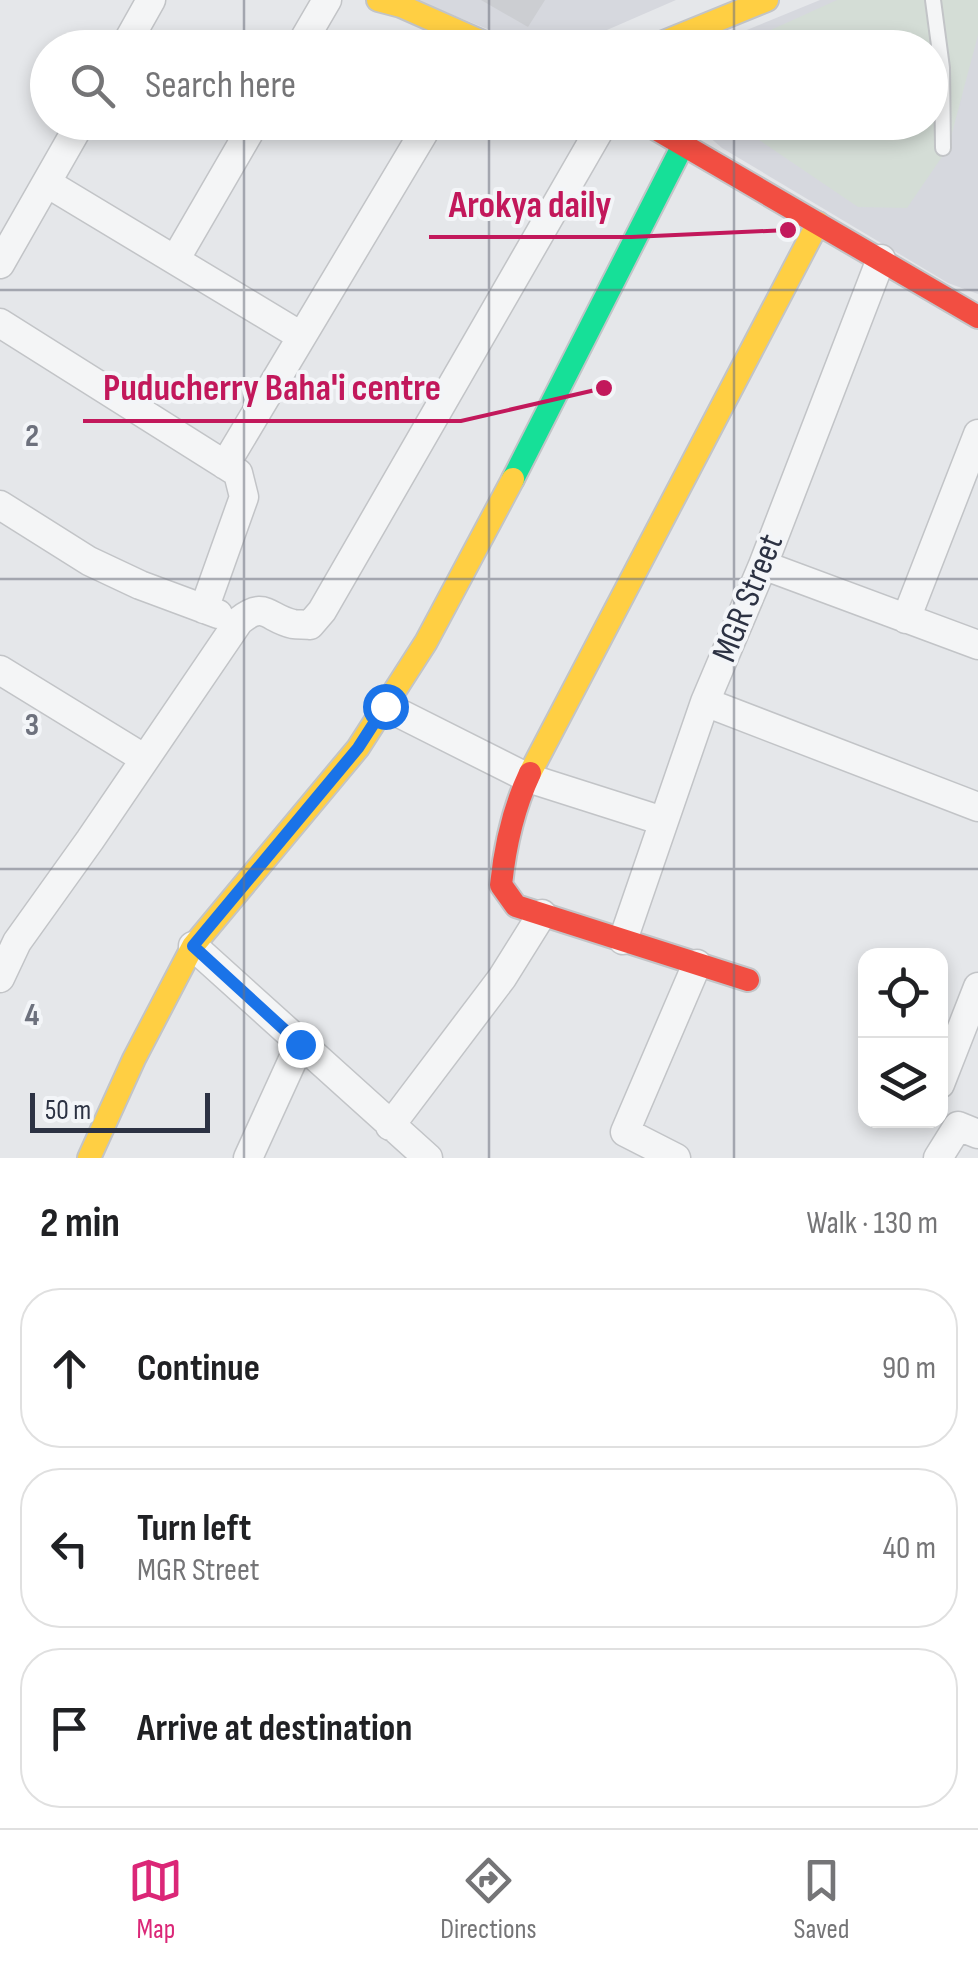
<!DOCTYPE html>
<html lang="en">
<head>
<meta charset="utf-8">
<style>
  :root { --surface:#fff; --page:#f2f2f2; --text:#202124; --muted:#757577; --line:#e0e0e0; --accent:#db2777 }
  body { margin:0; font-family:"Sofia Sans Condensed",sans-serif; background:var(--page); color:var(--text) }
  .controls { position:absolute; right:30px; bottom:30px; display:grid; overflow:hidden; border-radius:20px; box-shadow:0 5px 15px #0003 }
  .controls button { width:90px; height:90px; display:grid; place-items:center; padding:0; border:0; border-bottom:2px solid var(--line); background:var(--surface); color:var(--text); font:50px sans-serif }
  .scale { position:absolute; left:30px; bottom:25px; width:180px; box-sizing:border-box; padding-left:10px; border:5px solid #2c3243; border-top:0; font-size:28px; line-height:35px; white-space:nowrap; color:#2c3243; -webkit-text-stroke:8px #f3f5f8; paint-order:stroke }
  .stop { position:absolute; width:30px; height:30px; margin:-22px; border:8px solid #1a73e8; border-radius:50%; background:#fff }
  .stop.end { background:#1a73e8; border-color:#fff; box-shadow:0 2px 10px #0008 }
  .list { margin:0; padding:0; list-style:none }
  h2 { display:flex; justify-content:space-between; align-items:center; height:130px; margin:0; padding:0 40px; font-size:42px }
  h2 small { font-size:32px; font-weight:400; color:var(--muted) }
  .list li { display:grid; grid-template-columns:65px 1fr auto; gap:30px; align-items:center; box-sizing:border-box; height:160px; margin:0 20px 20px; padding:0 20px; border:2px solid var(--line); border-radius:40px }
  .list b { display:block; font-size:38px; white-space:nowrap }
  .list p { margin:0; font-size:32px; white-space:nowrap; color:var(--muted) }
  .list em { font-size:32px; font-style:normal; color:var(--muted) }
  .icon { flex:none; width:55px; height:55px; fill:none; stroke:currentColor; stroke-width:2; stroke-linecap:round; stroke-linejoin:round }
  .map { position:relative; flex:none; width:978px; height:1158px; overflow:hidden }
  .search { position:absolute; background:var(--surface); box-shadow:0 5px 15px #0003; left:30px; right:30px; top:30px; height:110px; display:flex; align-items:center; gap:25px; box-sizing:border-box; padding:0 35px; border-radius:55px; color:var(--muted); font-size:38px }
  .sheet { height:670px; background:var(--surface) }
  nav { display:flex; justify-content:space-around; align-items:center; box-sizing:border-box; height:140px; border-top:2px solid var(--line); background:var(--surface); font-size:28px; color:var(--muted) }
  nav a { display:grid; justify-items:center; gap:5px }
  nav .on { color:var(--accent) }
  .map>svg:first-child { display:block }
  .built { fill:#d6d8de }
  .green { fill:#d4ddd6 }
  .building { fill:#ccced2 }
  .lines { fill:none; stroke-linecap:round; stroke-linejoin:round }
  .lane-casing { stroke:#c2c4c7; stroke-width:18 }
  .street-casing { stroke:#c2c4c7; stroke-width:31 }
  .fast-casing { stroke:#c2c4c7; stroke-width:26 }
  .slow-casing { stroke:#c2c4c7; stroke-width:26 }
  .jam-casing { stroke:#c2c4c7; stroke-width:26 }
  .lane { stroke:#f4f5f6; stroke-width:14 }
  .street { stroke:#f4f5f6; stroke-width:28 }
  .fast { stroke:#16e098; stroke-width:22 }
  .slow { stroke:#ffcf43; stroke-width:22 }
  .jam { stroke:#f24e42; stroke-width:22 }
  .route { stroke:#1a73e8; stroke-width:12 }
  .grid { fill:none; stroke:#6d717d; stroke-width:2.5; stroke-opacity:0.55 }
  .labels { text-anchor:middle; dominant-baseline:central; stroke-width:8; stroke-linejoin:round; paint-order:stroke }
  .street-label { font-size:35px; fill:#2c3243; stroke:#f3f5f8 }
  .grid-label { font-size:32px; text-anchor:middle; font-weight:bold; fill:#6d717d; stroke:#f3f5f8; stroke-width:8; stroke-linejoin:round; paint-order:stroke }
  .leader { fill:none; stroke:#c2185b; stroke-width:4 }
  .callout-dot { fill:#c2185b; stroke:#f3f5f8; stroke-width:4 }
  .callout-label { font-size:38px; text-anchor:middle; font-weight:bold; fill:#c2185b; stroke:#f3f5f8; stroke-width:8; stroke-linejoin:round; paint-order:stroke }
</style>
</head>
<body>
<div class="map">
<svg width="978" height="1158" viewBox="0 0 978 1158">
  <rect width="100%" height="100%" fill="#e5e7ea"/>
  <path class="built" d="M416 0H676L600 33 519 42Z
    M820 0H978V294L948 283 722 148 693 123 930 122V48L705 47Z"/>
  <path class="green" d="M837 0H978V35L948 148 907 208 858 207 734 123 930 122V48H731Z"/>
  <path class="building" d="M481 0H545L528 27Z"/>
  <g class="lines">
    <g class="lane-casing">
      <path id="lane" d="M933 0 942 68 943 148"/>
    </g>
    <g class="street-casing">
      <path id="street" d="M124 48 151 0
        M299 48 327 0
        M47 183 301 336
        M175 260 255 122
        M0 264 81 122
        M0 323 238 473 244 497 204 609
        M225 465 430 122
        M0 505 89 561 140 585 218 614
        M763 565 978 645
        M906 619 978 434
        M0 670 145 759
        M705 702 978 807
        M385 706 528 778 663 821
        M623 940 705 702 763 565 881 259
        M193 946 428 1158
        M0 978 17 942 90 840 239 621C265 600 267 618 293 624 298 625 304 624 310 625L322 611 604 122
        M940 1084 978 987
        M390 1126 502 978 542 914
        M248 1158 300 1044
        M676 1158 625 1132 697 964
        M938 1158 958 1126 978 1134"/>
    </g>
    <g class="fast-casing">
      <path id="fast" d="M513 479 683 145"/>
    </g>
    <g class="slow-casing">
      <path id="slow" d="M378 0 401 6 496 48
        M649 48 767 0
        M530 773 818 223
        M89 1158 134 1059 193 946 358 748 426 642 513 479"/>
    </g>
    <g class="jam-casing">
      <path id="jam" d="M644 122 978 317
        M530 773C513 809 505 846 501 885L516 906 748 980"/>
    </g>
    <use href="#lane" class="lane"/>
    <use href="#street" class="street"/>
    <use href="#fast" class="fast"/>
    <use href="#slow" class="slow"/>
    <use href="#jam" class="jam"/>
  </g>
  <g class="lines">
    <path class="route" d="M300 1044 193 946 358 748 385 706"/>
  </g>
  <path class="grid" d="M244 0V48M489 0V48M734 0V48M244 122V1158M489 122V1158M734 122V1158M0 290H978M0 579H978M0 869H978"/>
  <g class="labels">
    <g class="street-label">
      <text transform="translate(748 598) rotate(-68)">MGR Street</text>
    </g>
  </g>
  <g class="grid-label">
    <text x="32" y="446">2</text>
    <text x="32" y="735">3</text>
    <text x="32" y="1025">4</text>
  </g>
  <path class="leader" d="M788 230L631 237H429M604 388L461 421H83"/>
  <g class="callout-dot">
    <circle cx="788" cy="230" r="10"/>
    <circle cx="604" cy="388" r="10"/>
  </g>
  <g class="callout-label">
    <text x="530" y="217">Arokya daily</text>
    <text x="272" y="400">Puducherry Baha'i centre</text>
  </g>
</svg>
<div class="controls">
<button><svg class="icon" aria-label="locate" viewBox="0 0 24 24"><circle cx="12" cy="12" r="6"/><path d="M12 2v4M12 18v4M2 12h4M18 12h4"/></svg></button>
<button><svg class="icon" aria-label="layers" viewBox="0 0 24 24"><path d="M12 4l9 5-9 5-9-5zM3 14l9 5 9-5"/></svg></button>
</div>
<div class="scale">50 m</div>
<div class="stop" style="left:385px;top:706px"></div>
<div class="stop end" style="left:300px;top:1044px"></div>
<div class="search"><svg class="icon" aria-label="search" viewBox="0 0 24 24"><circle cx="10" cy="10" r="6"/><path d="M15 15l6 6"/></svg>Search here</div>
</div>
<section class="sheet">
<h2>2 min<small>Walk · 130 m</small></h2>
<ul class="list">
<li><svg class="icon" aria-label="ahead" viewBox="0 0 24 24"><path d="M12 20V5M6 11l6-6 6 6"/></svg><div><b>Continue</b></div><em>90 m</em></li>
<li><svg class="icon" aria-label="left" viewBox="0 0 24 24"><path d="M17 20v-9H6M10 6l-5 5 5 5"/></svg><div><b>Turn left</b><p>MGR Street</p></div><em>40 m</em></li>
<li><svg class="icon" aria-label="arrive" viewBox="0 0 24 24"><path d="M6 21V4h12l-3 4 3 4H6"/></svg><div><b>Arrive at destination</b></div></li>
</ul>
</section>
<nav>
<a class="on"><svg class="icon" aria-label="map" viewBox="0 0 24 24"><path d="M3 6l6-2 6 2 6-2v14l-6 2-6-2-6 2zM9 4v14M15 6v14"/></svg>Map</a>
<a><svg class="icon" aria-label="directions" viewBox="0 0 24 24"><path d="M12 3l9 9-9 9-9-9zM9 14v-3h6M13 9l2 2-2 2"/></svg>Directions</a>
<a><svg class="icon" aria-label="saved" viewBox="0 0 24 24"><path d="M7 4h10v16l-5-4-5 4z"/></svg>Saved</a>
</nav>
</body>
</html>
